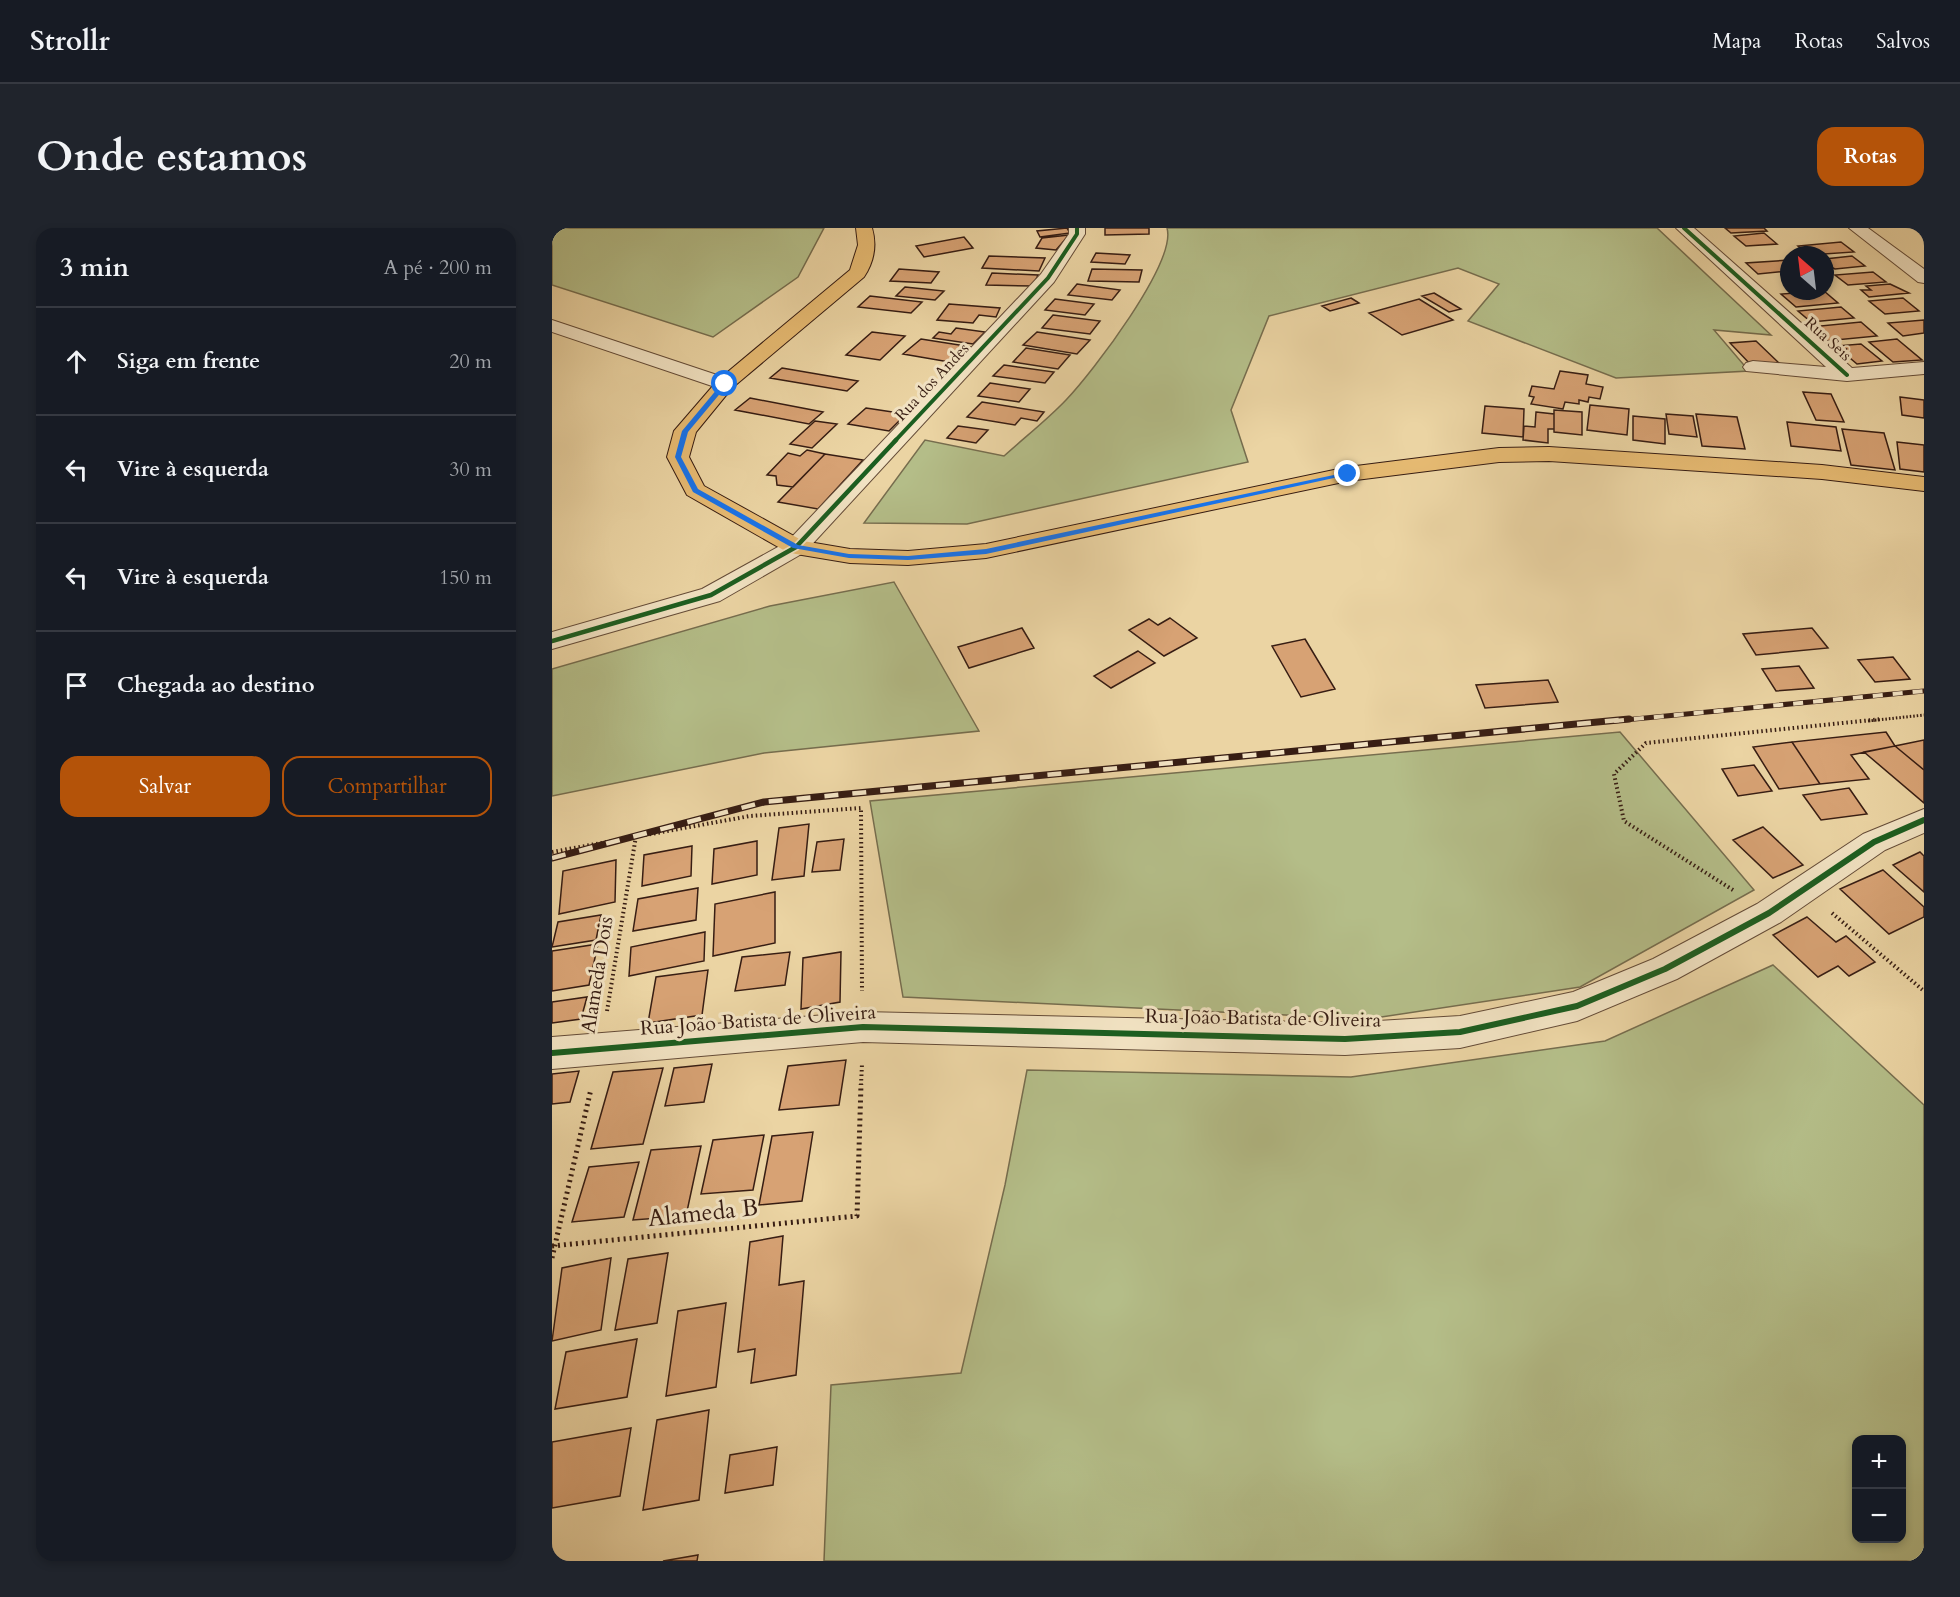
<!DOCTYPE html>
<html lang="pt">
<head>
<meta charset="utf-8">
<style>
  :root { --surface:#171b24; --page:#20242c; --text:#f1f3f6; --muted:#9ea1a6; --line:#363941; --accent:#b45309 }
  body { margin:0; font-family:Cardo,serif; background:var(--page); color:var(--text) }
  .controls { position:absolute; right:18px; bottom:18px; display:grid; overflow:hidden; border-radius:12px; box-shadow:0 3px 9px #0003 }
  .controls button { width:54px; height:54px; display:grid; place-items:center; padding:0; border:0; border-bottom:2px solid var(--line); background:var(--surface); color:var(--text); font:30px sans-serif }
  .compass { position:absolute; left:1228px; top:18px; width:54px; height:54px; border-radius:50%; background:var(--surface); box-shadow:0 3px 9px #0003; rotate:332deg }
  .stop { position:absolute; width:18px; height:18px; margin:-14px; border:4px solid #1a73e8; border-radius:50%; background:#fff }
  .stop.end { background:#1a73e8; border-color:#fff; box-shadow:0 2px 6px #0008 }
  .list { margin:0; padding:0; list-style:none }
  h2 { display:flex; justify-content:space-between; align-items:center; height:78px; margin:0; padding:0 24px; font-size:26px }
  h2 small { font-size:20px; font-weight:400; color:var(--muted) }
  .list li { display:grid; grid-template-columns:39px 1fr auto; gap:18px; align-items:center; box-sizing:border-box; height:108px; padding:0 24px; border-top:2px solid var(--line) }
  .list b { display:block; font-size:22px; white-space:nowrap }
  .list em { font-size:20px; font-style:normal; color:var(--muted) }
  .actions { display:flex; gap:12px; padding:18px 24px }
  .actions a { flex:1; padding:14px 0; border:2px solid var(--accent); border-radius:18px; text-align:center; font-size:21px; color:var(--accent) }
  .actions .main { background:var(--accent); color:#fff }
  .icon { flex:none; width:33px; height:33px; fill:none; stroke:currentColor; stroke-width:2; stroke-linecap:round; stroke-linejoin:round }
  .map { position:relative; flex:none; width:1372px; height:1333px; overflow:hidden; border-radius:18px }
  header { display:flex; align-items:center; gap:36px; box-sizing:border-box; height:84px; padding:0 30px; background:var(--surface); border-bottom:2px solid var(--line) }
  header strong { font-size:28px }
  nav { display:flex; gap:33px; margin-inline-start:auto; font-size:21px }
  .intro { display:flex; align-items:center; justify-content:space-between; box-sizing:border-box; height:144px; padding:0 36px }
  h1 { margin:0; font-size:42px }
  .button { padding:15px 27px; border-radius:18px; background:var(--accent); color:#fff; font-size:21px; font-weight:700 }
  main { display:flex; gap:36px; padding:0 36px }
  aside { flex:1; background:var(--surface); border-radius:18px; box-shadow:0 3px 9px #0003 }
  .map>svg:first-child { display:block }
  .green { fill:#b4bd88; stroke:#766d4e; stroke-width:1.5; fill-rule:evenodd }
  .building { fill:#d7a274; stroke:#371d13; stroke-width:1.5 }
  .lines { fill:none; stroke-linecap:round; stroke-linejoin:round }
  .street-casing { stroke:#644b37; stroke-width:2 }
  .primary-casing { stroke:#371d13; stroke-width:2 }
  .path-far2 { stroke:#371d13; stroke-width:3; stroke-dasharray:1.5 2; stroke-linecap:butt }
  .path-far1 { stroke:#371d13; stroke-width:4; stroke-dasharray:1.5 3; stroke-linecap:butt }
  .path { stroke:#371d13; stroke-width:5; stroke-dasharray:2 4; stroke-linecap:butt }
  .street { fill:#f2e3c3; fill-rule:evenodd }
  .primary { fill:#e6ba72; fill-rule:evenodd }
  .rail-far1-casing { stroke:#371d13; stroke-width:5 }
  .rail-casing { stroke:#371d13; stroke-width:7 }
  .rail-far1 { stroke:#f2e3c3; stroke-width:4; stroke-dasharray:10; stroke-linecap:butt }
  .rail { stroke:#f2e3c3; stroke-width:4.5; stroke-dasharray:14; stroke-linecap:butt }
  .cycleway-far2-casing { stroke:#f2e3c3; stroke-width:6 }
  .cycleway-far1-casing { stroke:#f2e3c3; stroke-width:8 }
  .cycleway-casing { stroke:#f2e3c3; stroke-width:10 }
  .cycleway-far2 { stroke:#1b5e20; stroke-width:4 }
  .cycleway-far1 { stroke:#1b5e20; stroke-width:4.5 }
  .cycleway { stroke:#1b5e20; stroke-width:6 }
  .route { fill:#1a73e8 }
  .labels { text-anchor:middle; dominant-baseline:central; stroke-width:6; stroke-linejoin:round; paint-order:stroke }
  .far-street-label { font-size:16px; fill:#371d13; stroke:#f2e3c3 }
  .street-label { font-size:20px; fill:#371d13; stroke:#f2e3c3 }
  .near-street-label { font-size:24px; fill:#371d13; stroke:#f2e3c3 }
</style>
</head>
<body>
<header>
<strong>Strollr</strong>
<nav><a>Mapa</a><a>Rotas</a><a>Salvos</a></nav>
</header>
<div class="intro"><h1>Onde estamos</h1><a class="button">Rotas</a></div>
<main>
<aside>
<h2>3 min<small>A pé · 200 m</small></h2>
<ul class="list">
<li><svg class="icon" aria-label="ahead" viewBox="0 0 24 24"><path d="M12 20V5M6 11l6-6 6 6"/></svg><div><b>Siga em frente</b></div><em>20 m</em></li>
<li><svg class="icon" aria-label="left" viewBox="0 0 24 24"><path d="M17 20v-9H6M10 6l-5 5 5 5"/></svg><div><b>Vire à esquerda</b></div><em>30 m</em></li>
<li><svg class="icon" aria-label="left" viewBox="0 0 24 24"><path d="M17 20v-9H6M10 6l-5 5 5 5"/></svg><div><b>Vire à esquerda</b></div><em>150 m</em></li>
<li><svg class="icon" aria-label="arrive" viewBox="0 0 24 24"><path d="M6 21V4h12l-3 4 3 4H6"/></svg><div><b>Chegada ao destino</b></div></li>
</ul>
<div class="actions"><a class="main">Salvar</a><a>Compartilhar</a></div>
</aside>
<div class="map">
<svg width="1372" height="1333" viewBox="0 0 1372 1333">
  <rect width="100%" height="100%" fill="#ebd4a3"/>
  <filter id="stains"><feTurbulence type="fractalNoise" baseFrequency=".00333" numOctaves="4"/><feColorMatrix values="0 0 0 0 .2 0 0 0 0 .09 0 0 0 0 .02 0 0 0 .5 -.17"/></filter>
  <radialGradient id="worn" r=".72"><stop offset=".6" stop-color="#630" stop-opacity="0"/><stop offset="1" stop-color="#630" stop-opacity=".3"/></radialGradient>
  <path class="green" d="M0 0H272L246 49 161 109 0 57Z
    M615 0H1105L1219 107 1162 102 1197 143 1064 150 916 93 947 56 906 40 717 88 679 182 696 234 415 296 312 295 373 212 452 228C473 209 495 192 514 172 540 145 625 34 615 0Z
    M342 354 427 503 212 525 0 568V441L218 378Z
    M1068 504 1202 662 1028 759 816 791 351 769 318 573Z
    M1221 737 1372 877V1333H272L279 1157 409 1145 453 957 475 842 799 849 1053 813ZM1304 1212H1350V1310H1304Z"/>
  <path class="building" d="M515 0 518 5 488 9 485 3Z
    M553 0H597V6L553 7Z
    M1173 0H1212L1215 3 1179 5Z
    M1212 5 1225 16 1194 18 1182 8Z
    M517 7 504 22 484 20 490 10Z
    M412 9 421 20 372 29 364 18Z
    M1289 14 1302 24 1257 27 1246 18Z
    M544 25 578 27 573 36 539 34Z
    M437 28 493 30 487 43 430 40Z
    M1300 28 1313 38 1283 41 1273 36V31Z
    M1237 32V43L1206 46 1194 35Z
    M347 41 387 44 379 55 338 53Z
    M540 41 590 42 587 54 536 53Z
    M1321 44 1334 54 1296 57 1283 47Z
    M440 45 486 47 481 58 434 57Z
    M525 56 568 62 560 72 516 67Z
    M1338 56 1357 65 1317 69 1309 62H1319L1314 58Z
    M353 59 392 63 383 72 344 68Z
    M1272 63 1286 75 1244 79 1229 66Z
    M882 65 909 81 897 84 870 68Z
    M318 68 370 74 359 85 306 79Z
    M799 70 807 75 778 83 770 78Z
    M1351 70 1367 83 1333 86 1317 73Z
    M503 71 542 76 533 87 493 82Z
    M867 71 901 92 850 107 817 85Z
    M397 76 448 80 444 89 427 87 421 95 385 92Z
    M1289 79 1302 90 1259 94 1246 83Z
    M501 87 548 93 538 106 490 100Z
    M1372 92V105L1351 108 1336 95Z
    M1309 94 1325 108 1273 113 1258 99Z
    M404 100 433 104 421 116 381 110 387 104 399 106Z
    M320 104 353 108 328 132 294 127Z
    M485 104 538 112 525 126 471 117Z
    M369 111 420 119 403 135 351 126Z
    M1345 111 1370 132 1341 134 1317 114Z
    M1204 113 1227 135 1200 138 1178 115Z
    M1309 116 1330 133 1305 136 1284 118Z
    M474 120 518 127 506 141 461 134Z
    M452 137 502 144 493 155 441 148Z
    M230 140 306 153 295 163 218 150Z
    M1008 143 1036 147 1034 156 1051 159 1048 171 1037 169 1036 174 1027 172V176L1013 174 1011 181 979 176 982 169 977 168 980 158 1002 161Z
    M438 155 478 161 467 174 426 168Z
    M1251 164 1279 166 1292 194 1264 192Z
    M1348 169 1372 172V190L1350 187Z
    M198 170 271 184 257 196 183 182Z
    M430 174 492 184 485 193 469 190 463 197 415 189Z
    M1038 177 1077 181 1075 207 1035 202Z
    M933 178 972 181 971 209 930 205Z
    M314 180 354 186 337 203 296 196Z
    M1002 182 1030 184V207L1002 204Z
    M984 184 1002 186V201H996V215L971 212 972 198 983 199Z
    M1114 186 1141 188 1145 209 1117 206Z
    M1144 186 1185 189 1193 221 1150 218Z
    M1081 188 1113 191V216L1081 212Z
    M263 193 285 196 260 220 238 216Z
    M1235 194 1284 199 1289 223 1239 218Z
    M406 198 436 202 424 215 395 210Z
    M1290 201 1332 205 1343 242 1299 237Z
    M1345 214 1372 217V244L1348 241Z
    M255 222 273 226 241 259 225 257 224 248 215 247 236 225 248 228Z
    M273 226 311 232 266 281 226 274Z
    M618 390 645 410 612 428 577 402 597 391 606 397Z
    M470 400 482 420 417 440 406 419Z
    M1260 400 1276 420 1204 427 1191 406Z
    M753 411 783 461 749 469 720 418Z
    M586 423 603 435 559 460 542 448Z
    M1341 429 1358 451 1323 454 1306 432Z
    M1247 438 1262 460 1224 463 1210 441Z
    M996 452 1006 474 933 480 924 457Z
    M1334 504 1343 518 1299 527 1317 551 1268 556 1240 514Z
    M1372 512V542L1343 518Z
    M1240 514 1268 556 1227 561 1201 519Z
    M1343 518 1372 542V575L1312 524Z
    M1202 537 1220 563 1186 568 1170 541Z
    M1297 560 1315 586 1269 592 1251 567Z
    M257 596 252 648 220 652 227 600Z
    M1211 599 1251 637 1221 650 1181 612Z
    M292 611 288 642 260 644 265 614Z
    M205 613V647L160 656 162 621Z
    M140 618 139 648 90 658 92 627Z
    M1368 624 1372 628V664L1341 637Z
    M64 632 63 674 7 686 11 643Z
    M1331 642 1372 679V689L1337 706 1288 661Z
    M146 660 144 692 81 703 86 671Z
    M223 664V715L161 728 163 676Z
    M49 687 44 712 0 719 6 694Z
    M1255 689 1284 714 1294 708 1323 734 1297 748 1286 738 1266 749 1221 707Z
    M153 704 152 733 77 748 79 719Z
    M46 716 37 757 0 763V723Z
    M238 724 233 757 183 763 190 729Z
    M289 724 288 774 249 781 251 730Z
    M156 742 150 787 96 795 104 749Z
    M35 769 29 791 0 795V774Z
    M294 832 287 877 227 882 236 838Z
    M160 836 152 874 113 878 122 840Z
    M111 840 91 916 39 921 61 844Z
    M27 843 18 874 0 876V846Z
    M261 904 250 973 207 977 220 908Z
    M212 907 201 962 149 966 161 912Z
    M149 918 134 988 81 992 99 922Z
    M87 934 72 989 20 994 37 939Z
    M231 1008 227 1057 252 1053 244 1147 199 1155 203 1121 186 1124 198 1014Z
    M116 1025 105 1095 63 1102 76 1031Z
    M59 1030 49 1102 0 1113 10 1040Z
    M174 1075 164 1159 114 1168 126 1083Z
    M85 1111 75 1169 3 1181 14 1124Z
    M157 1182 147 1272 91 1282 105 1192Z
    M79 1200 68 1268 0 1280V1214Z
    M225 1219 221 1257 173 1265 178 1227Z
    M146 1327 145 1333H111Z"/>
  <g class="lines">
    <g class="street-casing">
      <path id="street" d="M517 0H533V6L502 54 253 324 168 373 0 421V404L150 361 235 314 489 46 517 6Z
        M1124 0H1142L1300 140 1372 134V146L1295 153 1194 143 1191 139 1194 135 1201 133 1274 139Z
        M1297 0H1316L1372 41V55L1366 54Z
        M0 92 180 152 183 156 180 160H166L0 104Z
        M1372 581V605L1333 622 1229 694 1125 751 1025 793 908 820 793 827 311 814 0 841V809L311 784 793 795 908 788 1021 764 1101 731 1205 676 1311 606Z"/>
    </g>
    <g class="primary-casing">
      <path id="primary" d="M304 0H320C325 17 322 34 312 49L180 160 144 204 137 229 152 258 251 313 298 321 356 323 434 316 796 239 947 220 997 219 1270 237 1372 249V263L1270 251 997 233 947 234 796 253 434 330 356 337 298 335 244 326 235 324 135 267 115 229 122 203 166 152 298 42 306 17Z"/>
    </g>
    <path class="path-far2" d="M1316 493 1372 487"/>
    <path class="path-far1" d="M0 624 198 588 309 580 310 763
      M1181 662 1072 593 1062 546 1094 515 1330 491
      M1280 685 1372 763
      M55 783 84 608
      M309 857 310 836"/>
    <path class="path" d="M0 1018 305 988 309 856
      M0 1030 39 861"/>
    <use href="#street" class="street"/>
    <use href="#primary" class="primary"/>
    <g class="rail-far1-casing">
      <path id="rail-far1" d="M1062 493 1372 463"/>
    </g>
    <g class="rail-casing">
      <path id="rail" d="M0 630 212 574 1077 491"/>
    </g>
    <use href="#rail-far1" class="rail-far1"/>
    <use href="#rail" class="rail"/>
    <g class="cycleway-far2-casing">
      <path id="cycleway-far2" d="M1132 0 1295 147
        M342 214 496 50 525 6V0"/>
    </g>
    <g class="cycleway-far1-casing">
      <path id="cycleway-far1" d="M0 413 159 367 244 319 344 212"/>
    </g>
    <g class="cycleway-casing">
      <path id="cycleway" d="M0 825 311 799 793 811 908 804 1025 778 1113 741 1217 685 1322 614 1372 592"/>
    </g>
    <use href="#cycleway-far2" class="cycleway-far2"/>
    <use href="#cycleway-far1" class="cycleway-far1"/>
    <use href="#cycleway" class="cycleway"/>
  </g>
  <path class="route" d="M171 154 176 156 136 204 129 229 146 261 246 317 297 326 356 328 434 321 796 244 800 246 434 326 356 332 297 330 241 320 141 264 123 229 130 203Z"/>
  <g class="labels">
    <g class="far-street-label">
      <text transform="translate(1276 111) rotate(42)">Rua Seis</text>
      <text transform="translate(380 154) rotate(-47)">Rua dos Andes</text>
    </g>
    <g class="street-label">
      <text transform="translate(45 747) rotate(-81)">Alameda Dois</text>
      <text transform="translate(711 790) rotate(1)">Rua João Batista de Oliveira</text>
      <text transform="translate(206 792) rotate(-4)">Rua João Batista de Oliveira</text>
    </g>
    <g class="near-street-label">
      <text transform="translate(151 985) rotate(-6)">Alameda B</text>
    </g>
  </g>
  <rect width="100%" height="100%" filter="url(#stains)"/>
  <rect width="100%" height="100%" fill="url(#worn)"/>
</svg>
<div class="controls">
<button>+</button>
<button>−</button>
</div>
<svg class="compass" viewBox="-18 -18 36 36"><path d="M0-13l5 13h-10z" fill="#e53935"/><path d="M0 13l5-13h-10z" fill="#9ea1a6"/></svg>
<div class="stop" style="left:173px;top:156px"></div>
<div class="stop end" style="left:796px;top:246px"></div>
</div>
</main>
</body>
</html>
